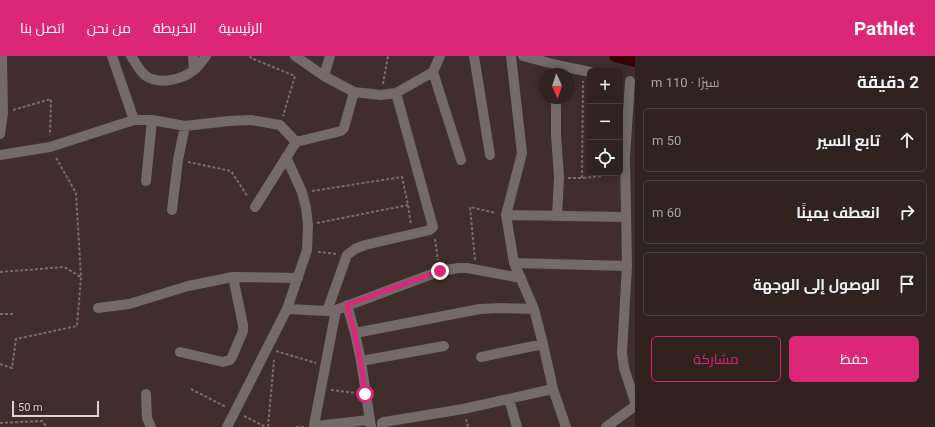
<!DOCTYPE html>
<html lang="ar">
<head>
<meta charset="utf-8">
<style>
  :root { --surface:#2f2220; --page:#3b2f2d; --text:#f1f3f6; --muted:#a7a4a5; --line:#4a3f3e; --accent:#db2777 }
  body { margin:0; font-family:Roboto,Cairo,sans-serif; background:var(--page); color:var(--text); direction:rtl }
  .controls { position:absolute; right:12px; top:12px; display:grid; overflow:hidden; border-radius:6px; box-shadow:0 2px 10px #0003 }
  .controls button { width:36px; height:36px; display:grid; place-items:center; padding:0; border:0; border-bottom:1px solid var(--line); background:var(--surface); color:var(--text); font:20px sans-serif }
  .compass { position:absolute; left:539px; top:12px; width:36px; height:36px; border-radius:50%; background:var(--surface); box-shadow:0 2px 10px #0003; rotate:177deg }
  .scale { position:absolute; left:12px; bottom:10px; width:87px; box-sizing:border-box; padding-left:4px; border:2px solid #ded3d1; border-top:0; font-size:11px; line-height:14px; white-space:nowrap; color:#ded3d1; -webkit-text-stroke:3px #352422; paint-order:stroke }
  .stop { position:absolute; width:12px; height:12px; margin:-9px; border:3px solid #db2777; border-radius:50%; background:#fff }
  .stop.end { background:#db2777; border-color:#fff; box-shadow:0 1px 4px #0008 }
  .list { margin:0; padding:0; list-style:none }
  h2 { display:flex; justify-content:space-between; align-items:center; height:52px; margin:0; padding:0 16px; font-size:17px }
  h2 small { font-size:13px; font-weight:400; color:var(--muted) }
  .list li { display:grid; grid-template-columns:26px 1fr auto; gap:12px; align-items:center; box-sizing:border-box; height:64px; margin:0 8px 8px; padding:0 8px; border:1px solid var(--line); border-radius:6px }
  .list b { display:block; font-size:15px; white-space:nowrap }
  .list em { font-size:13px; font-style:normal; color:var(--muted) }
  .actions { display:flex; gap:8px; padding:12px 16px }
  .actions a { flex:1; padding:9px 0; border:1px solid var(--accent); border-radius:6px; text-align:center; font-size:14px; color:var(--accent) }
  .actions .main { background:var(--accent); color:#fff }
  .icon { flex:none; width:22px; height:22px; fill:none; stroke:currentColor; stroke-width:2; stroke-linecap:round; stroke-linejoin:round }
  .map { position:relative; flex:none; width:635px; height:371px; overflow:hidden; direction:ltr }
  header { display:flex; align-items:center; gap:24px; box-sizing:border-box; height:56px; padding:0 20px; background:var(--accent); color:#fff }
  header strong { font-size:19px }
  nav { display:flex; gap:22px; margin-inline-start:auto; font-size:14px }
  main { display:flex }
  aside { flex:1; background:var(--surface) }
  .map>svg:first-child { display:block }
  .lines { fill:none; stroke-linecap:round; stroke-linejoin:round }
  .canal { stroke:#350102; stroke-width:12 }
  .path { stroke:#7d6e6c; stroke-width:2; stroke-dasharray:3 2; stroke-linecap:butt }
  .minor { stroke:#736a69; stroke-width:10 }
  .route { stroke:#db2777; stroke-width:5 }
</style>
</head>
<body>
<header>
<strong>Pathlet</strong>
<nav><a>الرئيسية</a><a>الخريطة</a><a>من نحن</a><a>اتصل بنا</a></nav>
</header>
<main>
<aside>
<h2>2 دقيقة<small>سيرًا · 110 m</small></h2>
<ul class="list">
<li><svg class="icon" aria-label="ahead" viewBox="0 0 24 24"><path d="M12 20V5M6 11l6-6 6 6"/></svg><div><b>تابع السير</b></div><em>50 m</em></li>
<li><svg class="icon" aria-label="right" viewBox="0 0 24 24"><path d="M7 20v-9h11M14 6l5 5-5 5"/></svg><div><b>انعطف يمينًا</b></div><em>60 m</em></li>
<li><svg class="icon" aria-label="arrive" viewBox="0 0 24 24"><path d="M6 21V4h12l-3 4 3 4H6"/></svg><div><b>الوصول إلى الوجهة</b></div></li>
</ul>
<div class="actions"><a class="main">حفظ</a><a>مشاركة</a></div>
</aside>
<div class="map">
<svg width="635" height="371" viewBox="0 0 635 371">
  <rect width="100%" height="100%" fill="#3f2e2b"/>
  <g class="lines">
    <path class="canal" d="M615 0 635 5"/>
    <path class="path" d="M250 0 251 2 295 20 283 60
      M383 28 388 0
      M13 54 51 43 50 79
      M188 106 231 115 248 141
      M568 122H582L602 120V117
      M582 122 583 25
      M312 135 402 121 408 149 411 169
      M317 167 408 149
      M435 183 438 204
      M318 196 337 198
      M475 204 470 151 496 157
      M0 216 64 211 81 221
      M0 258H14
      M276 295 316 307
      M0 308 12 312 16 283 77 270 81 221 76 137 55 100
      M191 333 226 351
      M331 334 356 337
      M244 360 266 371
      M466 363 468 371
      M0 367 42 365 47 371
      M268 371 274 304
      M296 371H305"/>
    <path class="minor" d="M112 0 134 64
      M131 0C136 7 139 15 146 20 159 29 182 24 194 14 198 11 202 5 206 0
      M193 0 194 14
      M295 0 324 20 354 36 381 39 396 37 433 16 440 0
      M474 0 490 99
      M511 0 522 97 506 159 514 207 534 253 543 288 553 333 566 371
      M523 0 557 9V18
      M557 9 590 16
      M433 16 461 104
      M324 20 330 0
      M630 25 625 102 627 210 622 297 624 312 635 346
      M556 42V79L559 121 557 160
      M0 78 3 57 2 0
      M0 99 50 91 134 64H152L185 70 229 65 251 64 280 69 296 86
      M146 125 152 64
      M255 151 296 86 341 75 344 72 354 36
      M172 154 178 104 185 70
      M506 159 626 161
      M514 207 627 210
      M347 249 355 277 361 305 371 371
      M98 252 129 248 188 230 233 221 298 222
      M287 253 327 255 336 254 440 215 459 212H467L521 222
      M336 254 314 369 316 370 369 364
      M327 255 347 199 355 193 365 189 430 174 433 171 396 37
      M355 277 480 253 501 252 534 253
      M180 296 223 306 230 304 232 301 243 275V269L233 221
      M481 301 543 288
      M361 305 444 290
      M146 338 147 362 151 371
      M509 343 517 371
      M227 371 287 253 307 194 308 169 306 152 302 136 286 101
      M382 371V367L384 366 463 353 553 333
      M606 371 635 350"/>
  </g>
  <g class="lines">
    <path class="route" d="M365 338C362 308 356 279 347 249L440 215"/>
  </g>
</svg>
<div class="controls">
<button>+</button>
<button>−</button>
<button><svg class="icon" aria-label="locate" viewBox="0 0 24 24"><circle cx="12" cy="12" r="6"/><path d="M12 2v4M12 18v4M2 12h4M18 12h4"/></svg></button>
</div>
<svg class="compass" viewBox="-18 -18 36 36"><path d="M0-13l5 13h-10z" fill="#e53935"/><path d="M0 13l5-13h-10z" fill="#a7a4a5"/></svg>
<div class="scale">50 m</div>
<div class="stop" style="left:365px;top:338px"></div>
<div class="stop end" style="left:440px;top:215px"></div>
</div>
</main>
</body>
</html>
